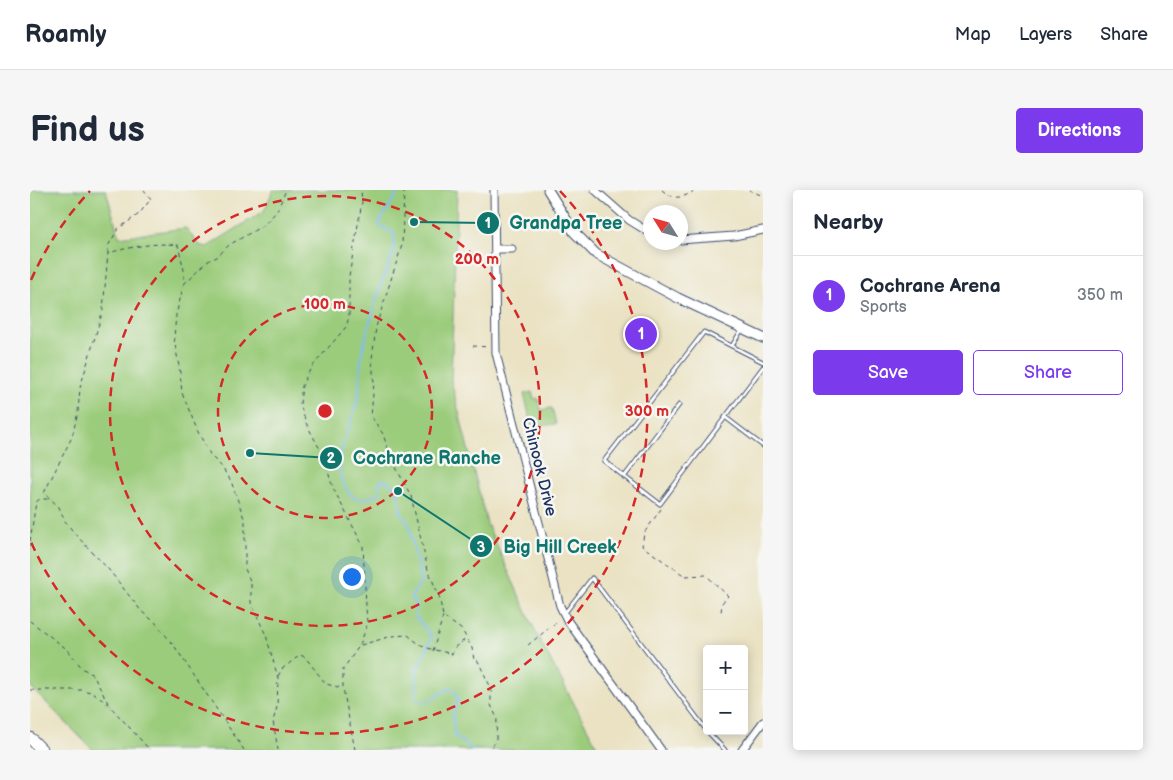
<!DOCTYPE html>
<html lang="en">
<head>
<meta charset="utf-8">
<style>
  :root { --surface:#fff; --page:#f6f6f7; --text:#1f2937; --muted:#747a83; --line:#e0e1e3; --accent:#7c3aed }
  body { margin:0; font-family:"Balsamiq Sans",sans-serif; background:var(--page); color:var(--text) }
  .controls { position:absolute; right:15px; bottom:15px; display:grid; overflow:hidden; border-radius:5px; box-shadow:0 2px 12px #0003 }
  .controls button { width:45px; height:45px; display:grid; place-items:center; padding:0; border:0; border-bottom:1px solid var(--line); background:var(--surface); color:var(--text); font:25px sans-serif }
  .compass { position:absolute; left:613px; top:15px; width:45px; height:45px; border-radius:50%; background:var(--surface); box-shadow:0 2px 12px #0003; rotate:307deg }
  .you { position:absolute; left:321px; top:386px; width:18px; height:18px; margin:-12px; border:4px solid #fff; border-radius:50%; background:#1a73e8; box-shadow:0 0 0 8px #1a73e833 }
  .badge { display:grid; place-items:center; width:32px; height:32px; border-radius:50%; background:var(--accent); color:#fff; font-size:16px; font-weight:700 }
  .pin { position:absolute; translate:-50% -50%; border:2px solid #fff; box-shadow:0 1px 5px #0006 }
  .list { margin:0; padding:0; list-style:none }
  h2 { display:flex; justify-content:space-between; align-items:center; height:65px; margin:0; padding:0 20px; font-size:21px }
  h2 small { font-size:16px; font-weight:400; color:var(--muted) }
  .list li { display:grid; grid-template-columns:32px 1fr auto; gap:15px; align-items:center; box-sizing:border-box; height:80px; padding:0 20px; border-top:1px solid var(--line) }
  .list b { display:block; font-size:19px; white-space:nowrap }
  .list p { margin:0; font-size:16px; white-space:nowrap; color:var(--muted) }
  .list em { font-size:16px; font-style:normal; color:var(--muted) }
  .actions { display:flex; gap:10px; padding:15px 20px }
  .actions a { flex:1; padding:11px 0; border:1px solid var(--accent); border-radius:5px; text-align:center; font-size:18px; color:var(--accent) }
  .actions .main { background:var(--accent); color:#fff }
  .map { position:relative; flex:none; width:733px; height:560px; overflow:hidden; border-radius:5px }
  header { display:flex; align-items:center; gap:30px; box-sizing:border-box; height:70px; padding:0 25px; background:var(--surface); border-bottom:1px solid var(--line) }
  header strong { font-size:24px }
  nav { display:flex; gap:28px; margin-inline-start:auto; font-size:18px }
  .intro { display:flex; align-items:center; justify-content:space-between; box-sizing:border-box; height:120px; padding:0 30px }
  h1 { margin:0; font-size:35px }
  .button { padding:12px 22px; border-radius:5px; background:var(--accent); color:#fff; font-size:18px; font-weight:700 }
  main { display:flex; gap:30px; padding:0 30px }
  aside { flex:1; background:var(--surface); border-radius:5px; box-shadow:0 2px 12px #0003 }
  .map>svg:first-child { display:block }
  .green { fill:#9bcc7c; stroke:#5b7e6d }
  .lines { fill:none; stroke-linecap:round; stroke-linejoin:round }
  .stream { stroke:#82bbf3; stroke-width:2 }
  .service-casing { stroke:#3a4a6d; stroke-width:5 }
  .minor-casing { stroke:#3a4a6d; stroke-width:9 }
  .tertiary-casing { stroke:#3a4a6d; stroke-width:11 }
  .primary-casing { stroke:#3a4a6d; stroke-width:13 }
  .path { stroke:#3a4a6d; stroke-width:1; stroke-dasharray:4 4; stroke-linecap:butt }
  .service { stroke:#fff; stroke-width:3 }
  .minor { stroke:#fff; stroke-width:7 }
  .tertiary { stroke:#fff; stroke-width:9 }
  .primary { stroke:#fff; stroke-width:11 }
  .ring { fill:none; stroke:#d62828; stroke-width:2.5; stroke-dasharray:9 6 }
  .labels { text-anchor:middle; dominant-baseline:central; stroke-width:5; stroke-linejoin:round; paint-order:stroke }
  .street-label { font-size:16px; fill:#1b2f5e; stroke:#f6f6f2 }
  .centre { fill:#d62828; stroke:#f6f6f2; stroke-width:2.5 }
  .ring-label { font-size:15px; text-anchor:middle; font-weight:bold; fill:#d62828; stroke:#f6f6f2; stroke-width:5; stroke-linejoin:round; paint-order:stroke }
  .leader { fill:none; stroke:#0f766e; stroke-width:2 }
  .callout-dot { fill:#0f766e; stroke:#f6f6f2; stroke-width:2 }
  .mark-label { font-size:15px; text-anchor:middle; font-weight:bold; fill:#fff }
  .callout-label { font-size:18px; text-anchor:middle; font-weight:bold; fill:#0f766e; stroke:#f6f6f2; stroke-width:5; stroke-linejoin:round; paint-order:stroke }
</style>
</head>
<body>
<header>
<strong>Roamly</strong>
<nav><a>Map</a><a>Layers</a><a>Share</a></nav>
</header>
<div class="intro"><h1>Find us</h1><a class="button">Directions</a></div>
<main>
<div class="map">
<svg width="733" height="560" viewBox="0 0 733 560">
  <rect width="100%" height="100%" fill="#f6f6f2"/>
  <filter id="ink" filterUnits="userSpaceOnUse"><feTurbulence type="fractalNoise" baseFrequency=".02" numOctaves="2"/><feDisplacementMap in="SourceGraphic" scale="10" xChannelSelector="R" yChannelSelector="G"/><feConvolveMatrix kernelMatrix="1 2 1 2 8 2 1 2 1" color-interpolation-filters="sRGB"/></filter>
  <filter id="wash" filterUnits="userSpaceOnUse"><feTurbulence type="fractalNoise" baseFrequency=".0096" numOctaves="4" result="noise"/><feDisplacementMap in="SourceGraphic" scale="20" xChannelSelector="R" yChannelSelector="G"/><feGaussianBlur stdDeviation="1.12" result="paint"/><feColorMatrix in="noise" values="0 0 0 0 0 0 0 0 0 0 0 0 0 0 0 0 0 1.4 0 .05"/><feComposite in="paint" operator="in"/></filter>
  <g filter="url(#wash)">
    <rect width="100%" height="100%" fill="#eae2c2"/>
    <path class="green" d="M0 0H76L89 47 156 38 169 55 177 57 234 21 243 0H427L421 191 457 334 507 445 569 560H63L0 496Z
      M502 202 504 209 508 208 511 220 522 218 526 234 502 237 494 204Z"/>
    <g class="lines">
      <path class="stream" d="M364 0 367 4 349 33 352 37 364 43V60C351 92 341 125 333 158 329 173 331 191 328 207 323 234 299 270 315 297 325 315 334 310 350 303L349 293 352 290 357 291 368 301 371 322 379 335 391 392 381 407 386 416 385 426 402 447 387 479 386 507 396 513 418 499 425 500 428 510 423 523 424 545 443 560"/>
    </g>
  </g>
  <g filter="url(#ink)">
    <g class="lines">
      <g class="service-casing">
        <path id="service" d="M702 156 712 139
          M733 172 674 142 574 271 630 314 733 177
          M695 227 733 256
          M594 287 649 215
          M534 424 562 388 677 541
          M677 541 695 560"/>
      </g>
      <g class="minor-casing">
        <path id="minor" d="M464 0 466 163 530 416 537 430 631 560
          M565 0 599 30 620 43
          M650 50 704 46 733 40
          M465 59H482
          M712 560 733 532"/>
      </g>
      <g class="tertiary-casing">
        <path id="tertiary" d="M518 0 544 42 566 64 648 108 733 148"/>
      </g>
      <g class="primary-casing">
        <path id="primary" d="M0 548 12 560"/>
      </g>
      <path class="path" d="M374 0 372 55 346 137 342 169 344 193 341 226 353 244 360 266 381 306 398 380 409 406 413 426 432 440 442 458 444 470 448 471 461 498V515L467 528 466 549 461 560
        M632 0C643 10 653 9 665 0
        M719 0 733 6
        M78 63V56L88 39 109 24 121 9 114 0
        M154 94 178 71 187 67 199 55 234 35 247 21 256 0
        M443 156 460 157
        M631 319 614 343 612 356 655 386 676 385 698 406 692 413 691 423
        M0 351 6 312 10 309H21
        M0 354V356
        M0 431 38 460 52 478 63 485 78 513
        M331 455 362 446 378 445C396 461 400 458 422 464L425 457 436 449
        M498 455 529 430
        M403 461 413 426
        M248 486 252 479 270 465 275 467 296 494 312 498
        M0 500H52L61 502 78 514 120 560
        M214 560 145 457 125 432 112 422 79 380 45 344 35 331 29 317 14 303 42 247 48 222 50 198 73 120 78 63C101 57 124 52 148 55L154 80V94L146 125 144 148 150 182 152 203 168 242 181 266 191 276 201 291 215 331V379L221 393V413L236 445 248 488 247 517 243 531 248 560
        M325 560 313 498V479L330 455 337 435 333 356 303 298 293 265 276 233 270 214 272 195 281 178 316 137 319 127V86L332 12 331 0"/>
      <use href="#service" class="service"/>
      <use href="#minor" class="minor"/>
      <use href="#tertiary" class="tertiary"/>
      <use href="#primary" class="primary"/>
    </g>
  </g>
  <g class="ring">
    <circle cx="295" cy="221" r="107"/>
    <circle cx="295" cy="221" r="215"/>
    <path d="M1 90A322 322 0 0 1 60 1M530 1A322 322 0 1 1 1 352"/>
  </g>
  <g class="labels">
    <g class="street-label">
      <text transform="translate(509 277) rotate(76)">Chinook Drive</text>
    </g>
  </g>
  <circle cx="295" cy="221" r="8" class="centre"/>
  <g class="ring-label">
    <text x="447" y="74">200 m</text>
    <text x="295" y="119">100 m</text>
    <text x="617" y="226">300 m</text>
  </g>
  <path class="leader" d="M384 32L458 33M220 263L301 268M368 301L451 356"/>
  <g class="callout-dot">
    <circle cx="384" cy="32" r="5"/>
    <circle cx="220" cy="263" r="5"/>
    <circle cx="368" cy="301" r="5"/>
    <circle cx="458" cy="33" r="12"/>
    <circle cx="301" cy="268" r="12"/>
    <circle cx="451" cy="356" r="12"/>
  </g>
  <g class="mark-label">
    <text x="458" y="38">1</text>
    <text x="301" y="273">2</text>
    <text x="451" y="362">3</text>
  </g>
  <g class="callout-label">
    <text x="536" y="39">Grandpa Tree</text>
    <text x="397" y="274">Cochrane Ranche</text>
    <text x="530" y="363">Big Hill Creek</text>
  </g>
</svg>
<div class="controls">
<button>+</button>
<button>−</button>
</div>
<svg class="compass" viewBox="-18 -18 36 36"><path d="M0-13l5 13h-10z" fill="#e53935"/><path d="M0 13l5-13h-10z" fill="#747a83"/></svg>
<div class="you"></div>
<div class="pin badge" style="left:611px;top:144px">1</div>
</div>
<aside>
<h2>Nearby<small></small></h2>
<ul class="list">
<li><span class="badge">1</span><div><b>Cochrane Arena</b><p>Sports</p></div><em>350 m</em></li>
</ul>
<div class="actions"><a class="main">Save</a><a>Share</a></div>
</aside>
</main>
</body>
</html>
